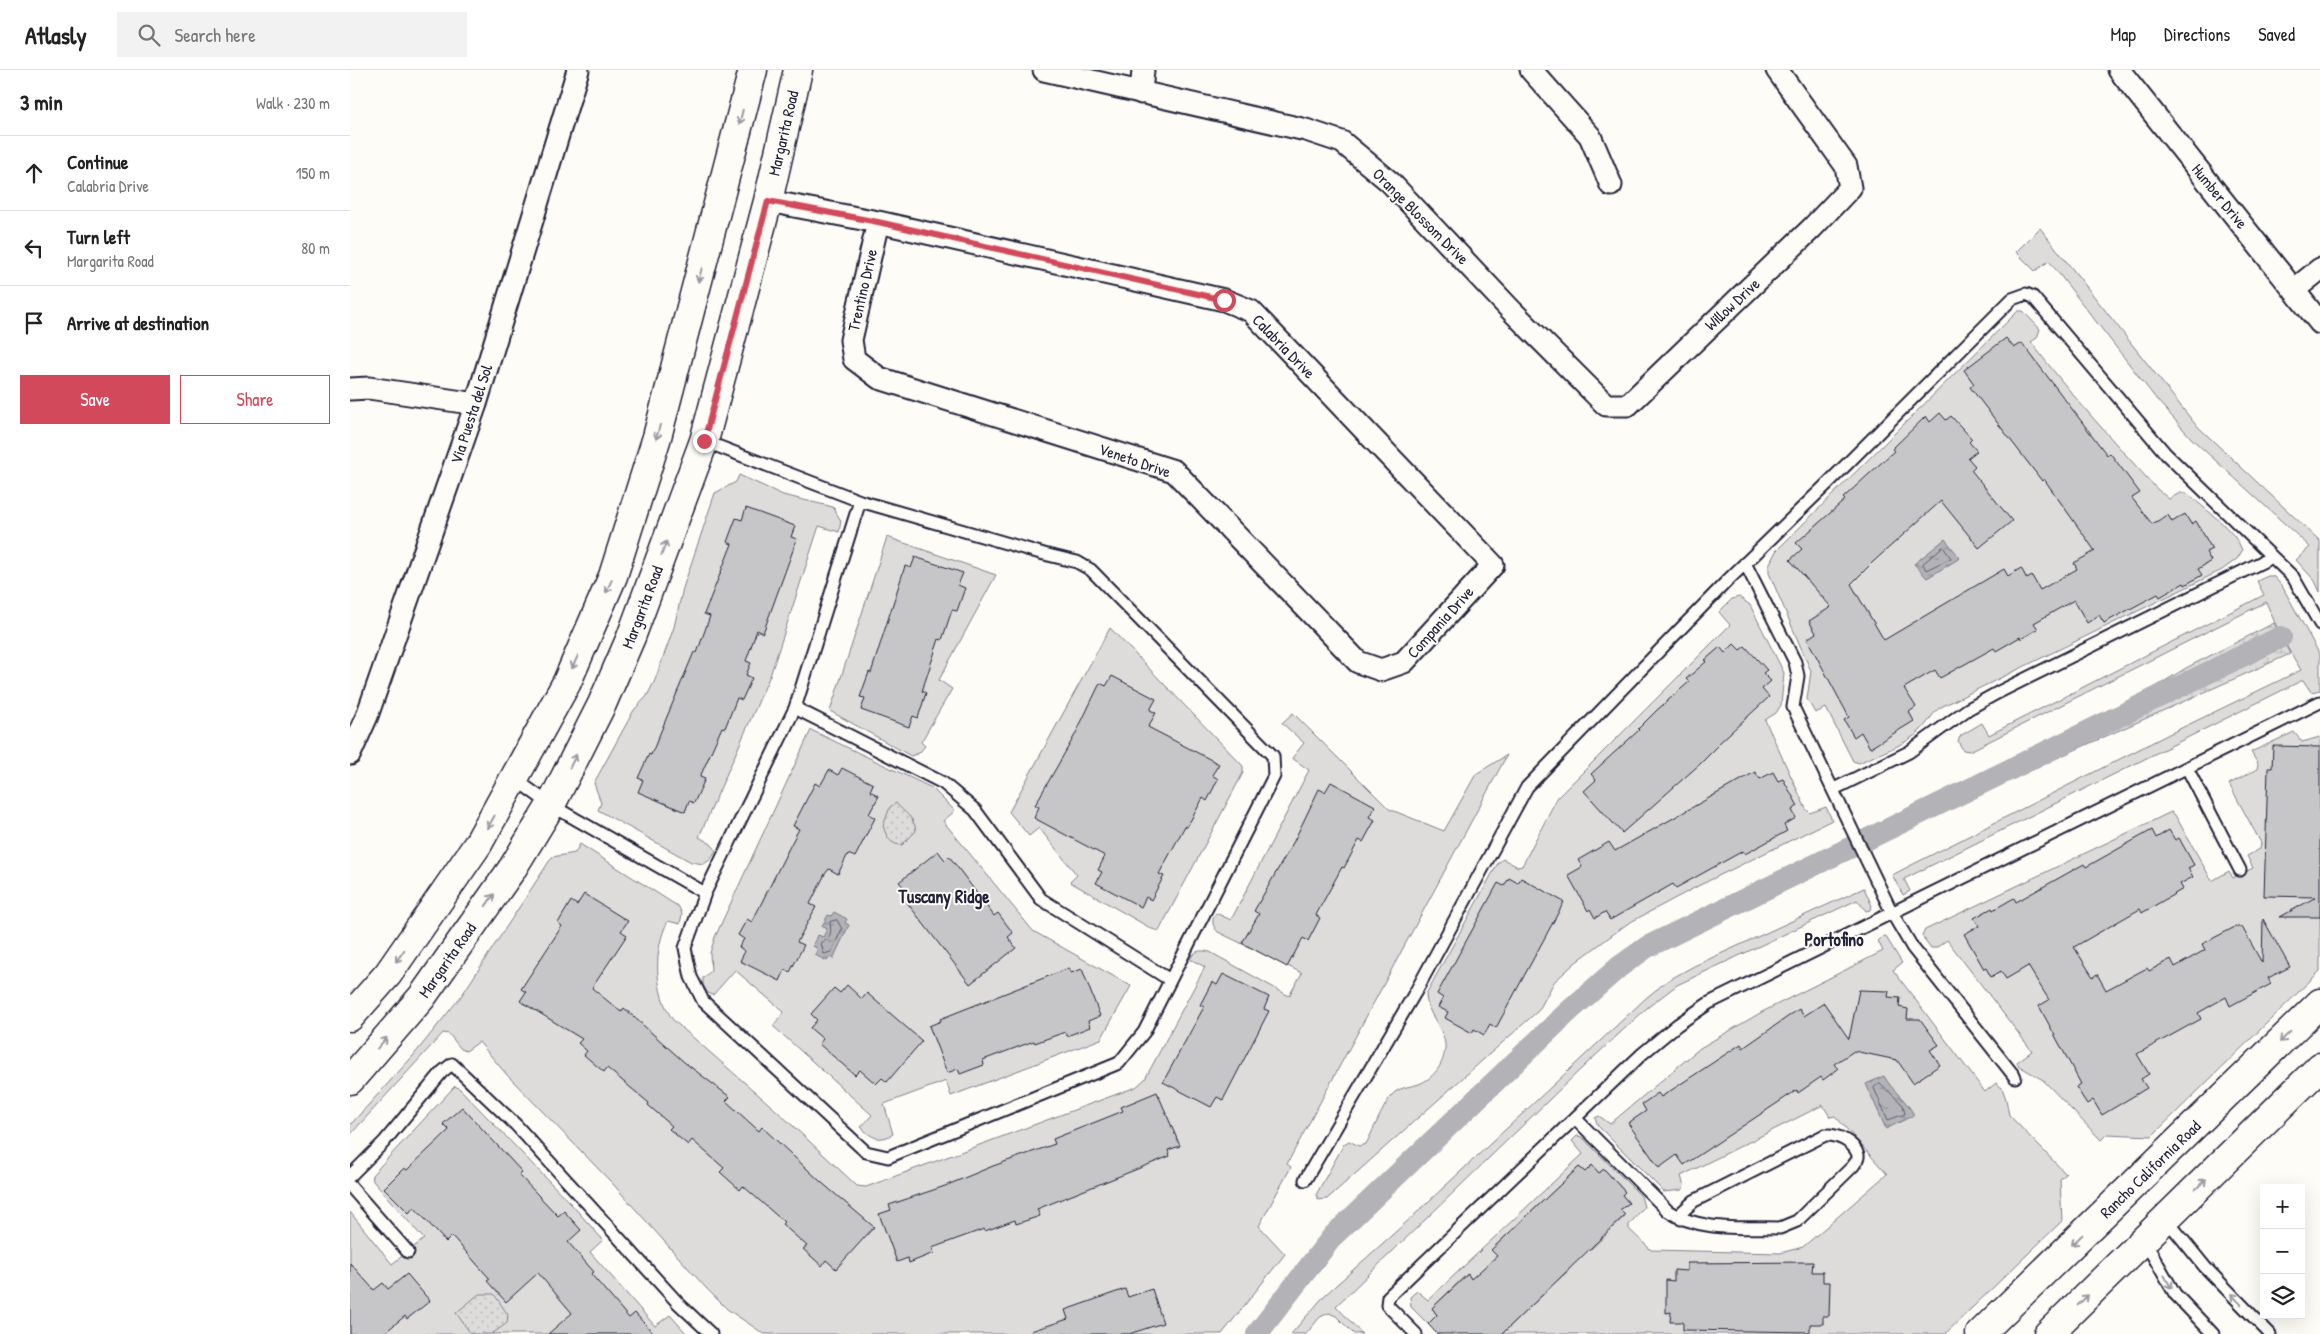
<!DOCTYPE html>
<html lang="en">
<head>
<meta charset="utf-8">
<style>
  :root { --surface:#fff; --page:#f2f2f2; --text:#222; --muted:#767676; --line:#e0e0e0; --accent:#d1495b }
  body { margin:0; font-family:"Patrick Hand",sans-serif; background:var(--page); color:var(--text) }
  .controls { position:absolute; right:15px; bottom:15px; display:grid; overflow:hidden; border-radius:0px; box-shadow:0 5px 20px #0002 }
  .controls button { width:45px; height:45px; display:grid; place-items:center; padding:0; border:0; border-bottom:1px solid var(--line); background:var(--surface); color:var(--text); font:25px sans-serif }
  .stop { position:absolute; width:15px; height:15px; margin:-11px; border:4px solid #d1495b; border-radius:50%; background:#fff }
  .stop.end { background:#d1495b; border-color:#fff; box-shadow:0 1px 5px #0008 }
  .list { margin:0; padding:0; list-style:none }
  h2 { display:flex; justify-content:space-between; align-items:center; height:65px; margin:0; padding:0 20px; font-size:21px }
  h2 small { font-size:16px; font-weight:400; color:var(--muted) }
  .list li { display:grid; grid-template-columns:32px 1fr auto; gap:15px; align-items:center; box-sizing:border-box; height:75px; padding:0 20px; border-top:1px solid var(--line) }
  .list b { display:block; font-size:19px; white-space:nowrap }
  .list p { margin:0; font-size:16px; white-space:nowrap; color:var(--muted) }
  .list em { font-size:16px; font-style:normal; color:var(--muted) }
  .actions { display:flex; gap:10px; padding:15px 20px }
  .actions a { flex:1; padding:11px 0; border:1px solid var(--accent); border-radius:0px; text-align:center; font-size:18px; color:var(--accent) }
  .actions .main { background:var(--accent); color:#fff }
  .icon { flex:none; width:28px; height:28px; fill:none; stroke:currentColor; stroke-width:2; stroke-linecap:round; stroke-linejoin:round }
  .map { position:relative; flex:none; width:1970px; height:1264px; overflow:hidden }
  header { display:flex; align-items:center; gap:30px; box-sizing:border-box; height:70px; padding:0 25px; background:var(--surface); border-bottom:1px solid var(--line) }
  header strong { font-size:24px }
  nav { display:flex; gap:28px; margin-inline-start:auto; font-size:18px }
  .search { width:350px; height:45px; background:var(--page); display:flex; align-items:center; gap:12px; box-sizing:border-box; padding:0 18px; border-radius:0px; color:var(--muted); font-size:19px }
  main { display:flex }
  aside { flex:1; background:var(--surface) }
  .map>svg:first-child { display:block }
  .green { fill:#dddcdb; stroke:#807f8b }
  .wetland { fill:url(#wetland-marsh); stroke:#807f8b }
  .park { fill:url(#park-dots); stroke:#807f8b }
  .water { fill:url(#water-ripples); stroke:#787885 }
  .lines { fill:none; stroke-linecap:round; stroke-linejoin:round }
  .shore { stroke:#5c5c6d; stroke-width:1 }
  .canal { stroke:#b2b2b7; stroke-width:22 }
  .building { fill:#c6c6c8; stroke:#22223b }
  .lane-casing { stroke:#22223b; stroke-width:15 }
  .street-casing { stroke:#22223b; stroke-width:25 }
  .secondary-casing { stroke:#22223b; stroke-width:31 }
  .primary-casing { stroke:#22223b; stroke-width:31 }
  .lane { stroke:#fdfcf7; stroke-width:11 }
  .street { stroke:#fdfcf7; stroke-width:21 }
  .secondary { stroke:#fdfcf7; stroke-width:28 }
  .primary { stroke:#fdfcf7; stroke-width:28 }
  .oneway { stroke:#9a9aa2 }
  .route { stroke:#d1495b; stroke-width:6 }
  .labels { text-anchor:middle; dominant-baseline:central; stroke-width:4; stroke-linejoin:round; paint-order:stroke }
  .street-label { font-size:16px; fill:#22223b; stroke:#fdfcf7 }
  .neighbourhood-label { font-size:18px; font-weight:bold; fill:#22223b; stroke:#fdfcf7 }
</style>
</head>
<body>
<header>
<strong>Atlasly</strong>
<div class="search"><svg class="icon" aria-label="search" viewBox="0 0 24 24"><circle cx="10" cy="10" r="6"/><path d="M15 15l6 6"/></svg>Search here</div>
<nav><a>Map</a><a>Directions</a><a>Saved</a></nav>
</header>
<main>
<aside>
<h2>3 min<small>Walk · 230 m</small></h2>
<ul class="list">
<li><svg class="icon" aria-label="ahead" viewBox="0 0 24 24"><path d="M12 20V5M6 11l6-6 6 6"/></svg><div><b>Continue</b><p>Calabria Drive</p></div><em>150 m</em></li>
<li><svg class="icon" aria-label="left" viewBox="0 0 24 24"><path d="M17 20v-9H6M10 6l-5 5 5 5"/></svg><div><b>Turn left</b><p>Margarita Road</p></div><em>80 m</em></li>
<li><svg class="icon" aria-label="arrive" viewBox="0 0 24 24"><path d="M6 21V4h12l-3 4 3 4H6"/></svg><div><b>Arrive at destination</b></div></li>
</ul>
<div class="actions"><a class="main">Save</a><a>Share</a></div>
</aside>
<div class="map">
<svg width="1970" height="1264" viewBox="0 0 1970 1264">
  <defs>
    <pattern id="wetland-marsh" width="20" height="14" patternUnits="userSpaceOnUse" patternTransform="scale(1.25)"><rect width="20" height="14" fill="#dddcdb"/><path d="M1 5h8M5 5V1M11 12h8M15 12V8" fill="none" stroke="#bdbcbd"/></pattern>
    <pattern id="park-dots" width="8" height="8" patternUnits="userSpaceOnUse" patternTransform="scale(1.25)"><rect width="8" height="8" fill="#dddcdb"/><path d="M2 2h.1M6 6h.1" fill="none" stroke="#bdbcbd" stroke-width="1.8" stroke-linecap="round"/></pattern>
    <pattern id="water-ripples" width="26" height="14" patternUnits="userSpaceOnUse" patternTransform="scale(1.25)"><rect width="26" height="14" fill="#b2b2b7"/><path d="M2 4q2-2 4 0t4 0M15 11q2-2 4 0t4 0" fill="none" stroke="#909096"/></pattern>
  </defs>
  <rect width="100%" height="100%" fill="#fdfcf7"/>
  <filter id="ink" filterUnits="userSpaceOnUse"><feTurbulence type="fractalNoise" baseFrequency=".02" numOctaves="2"/><feDisplacementMap in="SourceGraphic" scale="10" xChannelSelector="R" yChannelSelector="G"/><feConvolveMatrix kernelMatrix="1 2 1 2 8 2 1 2 1" color-interpolation-filters="sRGB"/></filter>
  <g filter="url(#ink)">
    <path class="green" d="M1690 158 1845 354 1970 471V522L1965 511 1946 490 1960 477 1842 369 1807 330 1699 191 1685 201 1666 182Z
      M1668 241H1673L1690 259 1687 268 1681 272C1720 324 1763 371 1807 419L1819 429 1830 423H1837C1853 438 1887 461 1892 481L1887 489 1872 500 1591 637C1582 643 1579 652 1571 660 1555 676 1529 683 1509 693L1503 691 1476 638 1465 643 1457 629 1461 601 1419 503V495L1426 481Z
      M389 405 433 425 483 437 491 451 489 462 469 456 421 603 349 767 361 774 366 780 361 789 354 794 341 792 248 740 251 733 244 713 284 640 297 626 305 610 324 557 333 518 365 423 386 412Z
      M537 467 646 505 589 610 602 619 571 672 575 676 569 683 561 686 480 641Z
      M1918 506H1923L1932 516 1970 585V620L1961 622 1953 610 1554 809 1560 821 1553 825 1542 805 1817 665 1951 600 1931 567 1916 532 1620 681 1613 680 1608 671 1610 666 1632 653 1639 665 1914 525 1907 511Z
      M1389 527 1400 535 1434 603 1431 635 1426 643 1415 650 1456 739 1460 743 1476 737 1482 750 1348 816 1277 854 1226 892 1204 912 1189 940 977 1129 968 1130 966 1125 994 1074 999 1071 1009 1076 1016 1074C1024 1059 1031 1040 1041 1026 1048 1017 1060 1017 1069 1014 1085 1008 1096 991 1095 974 1093 956 1076 944 1076 924L1148 793 1153 789 1168 797 1172 796 1207 728 1380 555 1369 542 1382 529Z
      M760 558 893 696V703L809 861 802 859 720 812 727 805 689 758 679 766 659 742Z
      M943 643 1039 739 1094 761 1126 704 1157 685 937 1094 941 1097 909 1156 935 1184 872 1264H414L377 1239 356 1218 262 1113 157 1005 129 972 116 981 111 979 99 964 93 963 0 1065V1055L63 986 112 925 202 787 225 783 230 774 329 837 332 844 330 854 318 851C303 879 304 923 323 950L427 1041 507 1116 516 1117 786 1017 795 1009 855 897 840 889C845 880 850 880 860 882L939 926 952 903 868 862C862 855 861 851 866 843L881 850 959 700 942 688 954 673 932 653Z
      M461 660 582 718 605 741 593 751 683 861 781 916 751 969 601 1026 596 1011 534 1034 543 1064C530 1072 521 1068 511 1057L522 1045 423 956 434 942 385 900 363 925 358 923 353 915V908L361 901 360 883 365 867Z
      M1944 662 1952 672 1970 667V901L1802 1066 1757 1064 1751 1070 1693 1010 1669 996 1667 992 1682 981 1597 870 1586 878H1581L1572 866 1575 860 1821 742 1825 745 1862 811 1879 801 1883 808 1903 798 1897 786 1910 779 1911 773 1879 714 1907 699 1908 694 1901 682Z
      M1514 818 1522 836 1520 840 1516 841 1507 830 1327 915 1297 938 1232 998 986 1236 1012 1264H1004L986 1246 979 1243 970 1247 956 1264H941L975 1225 1061 1148 1296 928 1317 911 1344 896Z
      M1533 866 1536 867 1552 893 1543 900 1635 1022 1646 1013 1652 1018 1656 1029 1659 1045 1716 1104 1710 1109 1712 1151 1595 1264H1152L1201 1217 1191 1206 1196 1201 1206 1212 1219 1200 1214 1194 1236 1173 1241 1179 1256 1165 1245 1153 1260 1160 1275 1146 1270 1140 1279 1133 1272 1125 1275 1122 1254 1099 1249 1103 1242 1096 1235 1102 1229 1097 1141 1180 1147 1186 1135 1197 1143 1206 1124 1211 1117 1204 1082 1238 1087 1245 1078 1254 1061 1237 1060 1227 1067 1221 1078 1230 1233 1084 1222 1071 1227 1066 1232 1067 1291 1126 1294 1137 1279 1155V1159L1301 1180 1430 1183 1453 1177 1537 1104 1485 1046 1480 1047 1473 1035 1331 1106 1334 1116 1332 1120 1314 1122 1248 1056 1245 1048 1249 1046 1260 1054 1350 978 1412 942 1533 881 1528 871Z
      M105 1016 110 1019 222 1135 253 1170 240 1182 305 1256 320 1245 337 1264H0V1142L42 1194 74 1169 23 1111 22 1105Z"/>
    <path class="wetland" d="M1924 553 1940 584 1669 705 1533 769 1291 890 1236 934 977 1182 957 1206 949 1198C1005 1135 1069 1078 1131 1020 1190 964 1246 901 1318 860L1754 649 1836 598Z"/>
    <path class="park" d="M546 733C555 744 564 746 566 761L552 775C540 775 537 767 533 756L540 737Z
      M129 1224H144L158 1245 157 1253 142 1264H121L106 1243Z"/>
    <path class="water" d="M1595 469 1610 488 1577 508 1564 494Z
      M484 842 497 849 495 853 499 855 483 889 480 887 477 891 465 885 468 879 463 876 468 865 473 867 477 859 472 856 478 845 481 846Z
      M1534 1006C1542 1021 1556 1029 1564 1045L1536 1059 1516 1014Z"/>
    <g class="lines">
      <path class="shore" d="M1593 477 1601 488 1576 500 1573 494Z
        M487 850 492 859 481 882 474 884 471 873C482 868 481 862 480 852Z
        M1530 1013 1553 1035 1555 1044 1538 1050 1524 1018Z"/>
      <path class="canal" d="M907 1264 983 1166 1218 942 1269 897 1297 877 1931 567"/>
    </g>
    <path class="building" d="M1656 268 1664 278 1672 273 1757 385 1760 383 1790 423 1782 428 1802 454 1818 445 1822 452 1835 444 1841 454 1846 451 1862 479 1856 482 1861 491 1848 499 1852 505 1835 515 1834 513 1810 527 1808 524 1754 553 1749 545 1737 553 1724 530 1684 553 1688 559 1671 569 1670 567 1646 581 1644 578 1590 608 1585 600 1554 618 1566 637 1559 642 1564 651 1520 678 1511 662 1504 667 1494 650 1499 647 1457 569 1466 563 1459 551 1481 537 1440 490 1452 479 1446 473 1495 430 1493 428 1544 381 1542 379 1576 346 1580 352 1590 343 1596 350 1601 346 1622 369 1619 372 1627 381 1618 388 1625 396 1621 400 1662 451 1629 478 1591 431 1524 491 1501 514 1534 570 1654 499 1658 506 1671 498 1677 509 1682 506 1690 520 1727 499 1724 493 1745 481 1694 409 1692 411 1620 317 1624 314 1614 300Z
      M396 438 445 456 441 467 447 469 413 563 407 560 396 591 401 593 396 605 402 608 392 630 387 628 375 658 372 657 350 707 355 709 344 733 339 731 335 742 288 722 293 710 288 708 299 684 301 685 344 582 347 583 360 546 354 544 382 474 377 472 386 448 392 450Z
      M565 487 613 503 608 515 615 518 607 541 602 540 592 570 589 569 572 621 576 623 568 648 563 646 559 657 511 640 515 628 510 627 519 602 521 603 555 496 561 498Z
      M1384 574 1390 580 1395 576 1417 600 1413 603 1421 611 1412 619 1419 627 1367 675 1368 676 1350 694 1272 763 1234 721 1246 710 1241 704 1289 660 1288 659 1307 640 1339 612 1336 609 1357 591 1355 590 1370 577 1375 583Z
      M762 606 806 629 800 640 806 643 798 657 869 694 862 705 868 709 857 731 853 728 837 757 835 756 809 804 814 806 801 830 796 827 791 837 746 813 752 802 748 800 755 786 684 748 689 737 685 735 725 665 750 613 756 616Z
      M1923 676 1970 677V847H1930L1966 827 1914 826 1918 698H1922Z
      M492 698 523 714 520 721 529 726 519 744 525 748 505 787 498 784 488 804 479 799 475 804 460 834 466 837 447 872 454 875 440 902 435 900 430 911 390 891 395 881 389 877 394 869 388 865 397 849 402 852 439 778 449 759 443 756 465 713 470 716 479 700 488 705Z
      M1405 702 1410 709 1423 702 1428 711 1433 709 1448 736 1442 740 1446 748 1434 755 1437 761 1395 784 1393 781 1326 818 1323 814 1260 850 1255 842 1245 848 1240 839 1238 841 1218 805 1232 797 1228 790 1259 772 1265 781Z
      M981 712 1025 736 1019 747 1025 750 1013 772 1009 770 994 798 992 797 966 845 970 848 958 871 953 868 937 897 892 873 909 844 904 841 944 771 969 719 975 722Z
      M1802 760 1806 768 1819 760 1825 770 1829 768 1844 795 1838 798 1843 807 1830 814 1833 819 1792 843 1790 839 1724 877 1743 907 1747 904 1756 920 1797 898 1799 901 1821 889 1825 897 1855 880 1852 874 1885 857H1892L1912 893 1913 849 1940 897 1918 908 1921 914 1880 936 1876 927 1848 943 1851 949 1787 984 1799 1004 1791 1009 1797 1018 1752 1045 1743 1030 1737 1034 1726 1017 1731 1014 1689 936 1699 930 1678 896 1656 909 1651 901 1641 907 1636 898 1634 899 1614 864 1629 856 1624 848 1642 838 1643 840 1664 828 1666 832 1734 794 1736 797Z
      M588 781 595 790 599 786 644 846 648 843 663 863 658 867 666 878 620 914 552 826 557 821 549 812Z
      M1159 808 1168 813 1171 808 1214 832 1146 958 1140 954 1134 965 1124 959 1122 963 1095 948 1098 942 1088 937 1093 928 1087 924 1148 813 1154 816Z
      M234 824 278 851 271 861 277 865 242 918 271 942 274 938 334 992 380 1027 376 1031 409 1061 412 1057 471 1112 524 1157 486 1199 476 1190 472 1196 453 1179 457 1176 432 1154 434 1152 393 1116 390 1120 370 1102 374 1098 342 1070 338 1075 319 1059 322 1056 298 1035 299 1033 257 998 254 1002 234 985 237 981 228 973 232 969 170 931 176 922 171 919 212 856 208 853 221 831 227 835Z
      M719 898 721 903 732 899 750 946 738 951 740 957 717 966 715 962 685 973 684 971 633 990 634 995 610 1004 608 999 597 1003 579 956 591 951 590 949Z
      M873 904 919 927 914 939 919 941 873 1030 867 1027 861 1037 813 1012 854 937 850 935 862 912 867 915Z
      M497 915 512 929 517 923 572 971 537 1012 532 1008 526 1014 510 1000 505 1005 469 974 473 969 460 958 467 950 461 944 484 918 490 923Z
      M1509 920 1539 921 1538 927 1550 928 1549 937 1558 939 1557 949H1570L1589 975 1580 980 1590 995 1563 1013 1547 990 1504 981 1484 994 1488 999 1473 1010 1471 1007 1448 1023 1447 1020 1334 1095 1327 1085 1309 1098 1278 1053 1296 1041 1292 1034 1308 1023 1311 1027 1391 974 1393 978 1449 939 1454 946 1474 933 1499 969Z
      M807 1022 830 1076 818 1080 820 1086 687 1139 690 1146 666 1154 665 1150 635 1161 634 1159 582 1178 584 1183 559 1193 558 1188 547 1192 529 1144 541 1140 539 1135 595 1116 643 1096 705 1074 703 1069 773 1041 771 1037Z
      M112 1037 172 1102 169 1105 208 1146 214 1141 231 1160 218 1172 244 1202 241 1204 279 1248 285 1243 304 1264H198L222 1243 188 1203 156 1232 137 1211 140 1209 102 1166 96 1172 64 1137 59 1143 34 1118 54 1098 57 1100 99 1060 93 1054Z
      M1242 1095 1249 1103 1254 1099 1275 1122 1272 1125 1279 1133 1270 1140 1275 1145 1152 1264H1087L1078 1254 1087 1245 1082 1238 1118 1204 1121 1209 1147 1186 1141 1180 1229 1097 1235 1102Z
      M1463 1192 1462 1202H1473V1212H1480L1479 1246H1473V1254H1460V1262L1333 1260V1252H1320L1321 1242 1316 1243V1210L1324 1211V1200L1337 1201V1193Z
      M0 1193 24 1220 33 1213 38 1219 57 1204 80 1231 57 1249 55 1246 33 1264H0Z
      M775 1219 778 1227 802 1219 813 1253 779 1264H682L681 1261 718 1249 715 1240Z"/>
    <g class="lines">
      <g class="lane-casing">
        <path id="lane" d="M354 371 510 431 694 484 727 492 741 500 923 686 924 706 794 962 769 993 538 1087 516 1082 353 931 341 907 335 878 355 823 445 638 510 431
          M1395 493 1445 592 1448 606 1443 637 1542 843 1562 877 1665 1007
          M445 638 593 713 625 740 691 829 820 910
          M1837 698 1890 800
          M165 709 201 735 355 823
          M1484 719 1559 682 1618 639 1649 622 1922 487
          M1225 1048 1318 1141C1350 1162 1393 1157 1430 1158L1447 1151 1503 1096C1505 1093 1509 1089 1508 1085 1504 1072 1487 1064 1475 1065L1344 1131 1332 1142 1331 1149
          M0 1106 34 1072 92 1002 102 994 166 1055 328 1233 361 1264
          M955 1110 1066 921 1177 717 1378 510 1477 414 1662 229 1676 224 1683 227 1816 384 1943 507 1970 554
          M0 1116 58 1182
          M1816 1149 1855 1197 1920 1264
          M1794 1170 1825 1224 1863 1264
          M1066 1264 1037 1235 1038 1227 1292 984 1327 955 1359 933 1970 632"/>
      </g>
      <g class="street-casing">
        <path id="street" d="M694 0 956 60 992 72 1040 112 1160 239 1256 335H1278L1462 158 1500 118 1496 96 1427 0
          M1181 0 1240 66 1261 115
          M1769 0 1970 253
          M791 23 793 0
          M418 131 528 152 874 230 901 241 1143 495 1054 592 1031 600 1008 592 824 401 529 308 504 289 501 270 528 152
          M1944 220 1970 199
          M0 319 19 318 126 334
          M0 684 17 646 126 334 228 0"/>
      </g>
      <g class="secondary-casing">
        <path id="secondary" d="M0 947 38 904 128 774 217 612 263 506 307 367 403 0
          M0 1010 72 927 162 799 201 735 252 634 281 567 354 371 418 131 448 0"/>
      </g>
      <g class="primary-casing">
        <path id="primary" d="M1630 1264 1970 933
          M1698 1264 1970 997"/>
      </g>
      <use href="#lane" class="lane"/>
      <use href="#street" class="street"/>
      <use href="#secondary" class="secondary"/>
      <use href="#primary" class="primary"/>
    </g>
    <defs><path id="oneway-shaft" d="M-6 0H5M1.5-3L5.5 0L1.5 3" fill="none" stroke-width="1.6" stroke-linecap="round" stroke-linejoin="round" transform="scale(1.25)"/></defs>
    <g class="oneway">
      <use href="#oneway-shaft" transform="translate(391 47) rotate(104)"/>
      <use href="#oneway-shaft" transform="translate(350 205) rotate(105)"/>
      <use href="#oneway-shaft" transform="translate(308 362) rotate(106)"/>
      <use href="#oneway-shaft" transform="translate(314 478) rotate(-70)"/>
      <use href="#oneway-shaft" transform="translate(259 516) rotate(114)"/>
      <use href="#oneway-shaft" transform="translate(225 592) rotate(114)"/>
      <use href="#oneway-shaft" transform="translate(223 691) rotate(-63)"/>
      <use href="#oneway-shaft" transform="translate(141 752) rotate(119)"/>
      <use href="#oneway-shaft" transform="translate(140 830) rotate(-55)"/>
      <use href="#oneway-shaft" transform="translate(50 886) rotate(125)"/>
      <use href="#oneway-shaft" transform="translate(1935 967) rotate(136)"/>
      <use href="#oneway-shaft" transform="translate(32 973) rotate(-49)"/>
      <use href="#oneway-shaft" transform="translate(1851 1114) rotate(-45)"/>
      <use href="#oneway-shaft" transform="translate(1727 1170) rotate(136)"/>
      <use href="#oneway-shaft" transform="translate(1818 1212) rotate(61)"/>
      <use href="#oneway-shaft" transform="translate(1886 1229) rotate(-134)"/>
      <use href="#oneway-shaft" transform="translate(1733 1230) rotate(-44)"/>
    </g>
  </g>
  <g class="lines" filter="url(#ink)">
    <path class="route" d="M354 371 418 131 528 152 874 230"/>
  </g>
  <g class="labels">
    <g class="street-label">
      <text transform="translate(433 63) rotate(-77)">Margarita Road</text>
      <text transform="translate(1870 126) rotate(51)">Humber Drive</text>
      <text transform="translate(1071 146) rotate(45)">Orange Blossom Drive</text>
      <text transform="translate(512 220) rotate(-77)">Trentino Drive</text>
      <text transform="translate(1382 234) rotate(-43)">Willow Drive</text>
      <text transform="translate(934 276) rotate(46)">Calabria Drive</text>
      <text transform="translate(121 344) rotate(-72)">Via Puesta del Sol</text>
      <text transform="translate(785 390) rotate(19)">Veneto Drive</text>
      <text transform="translate(292 537) rotate(-69)">Margarita Road</text>
      <text transform="translate(1090 552) rotate(-48)">Compania Drive</text>
      <text transform="translate(97 890) rotate(-55)">Margarita Road</text>
      <text transform="translate(1800 1099) rotate(-44)">Rancho California Road</text>
    </g>
    <g class="neighbourhood-label">
      <text x="594" y="826">Tuscany Ridge</text>
      <text x="1484" y="869">Portofino</text>
    </g>
  </g>
</svg>
<div class="controls">
<button>+</button>
<button>−</button>
<button><svg class="icon" aria-label="layers" viewBox="0 0 24 24"><path d="M12 4l9 5-9 5-9-5zM3 14l9 5 9-5"/></svg></button>
</div>
<div class="stop" style="left:874px;top:230px"></div>
<div class="stop end" style="left:354px;top:371px"></div>
</div>
</main>
</body>
</html>
